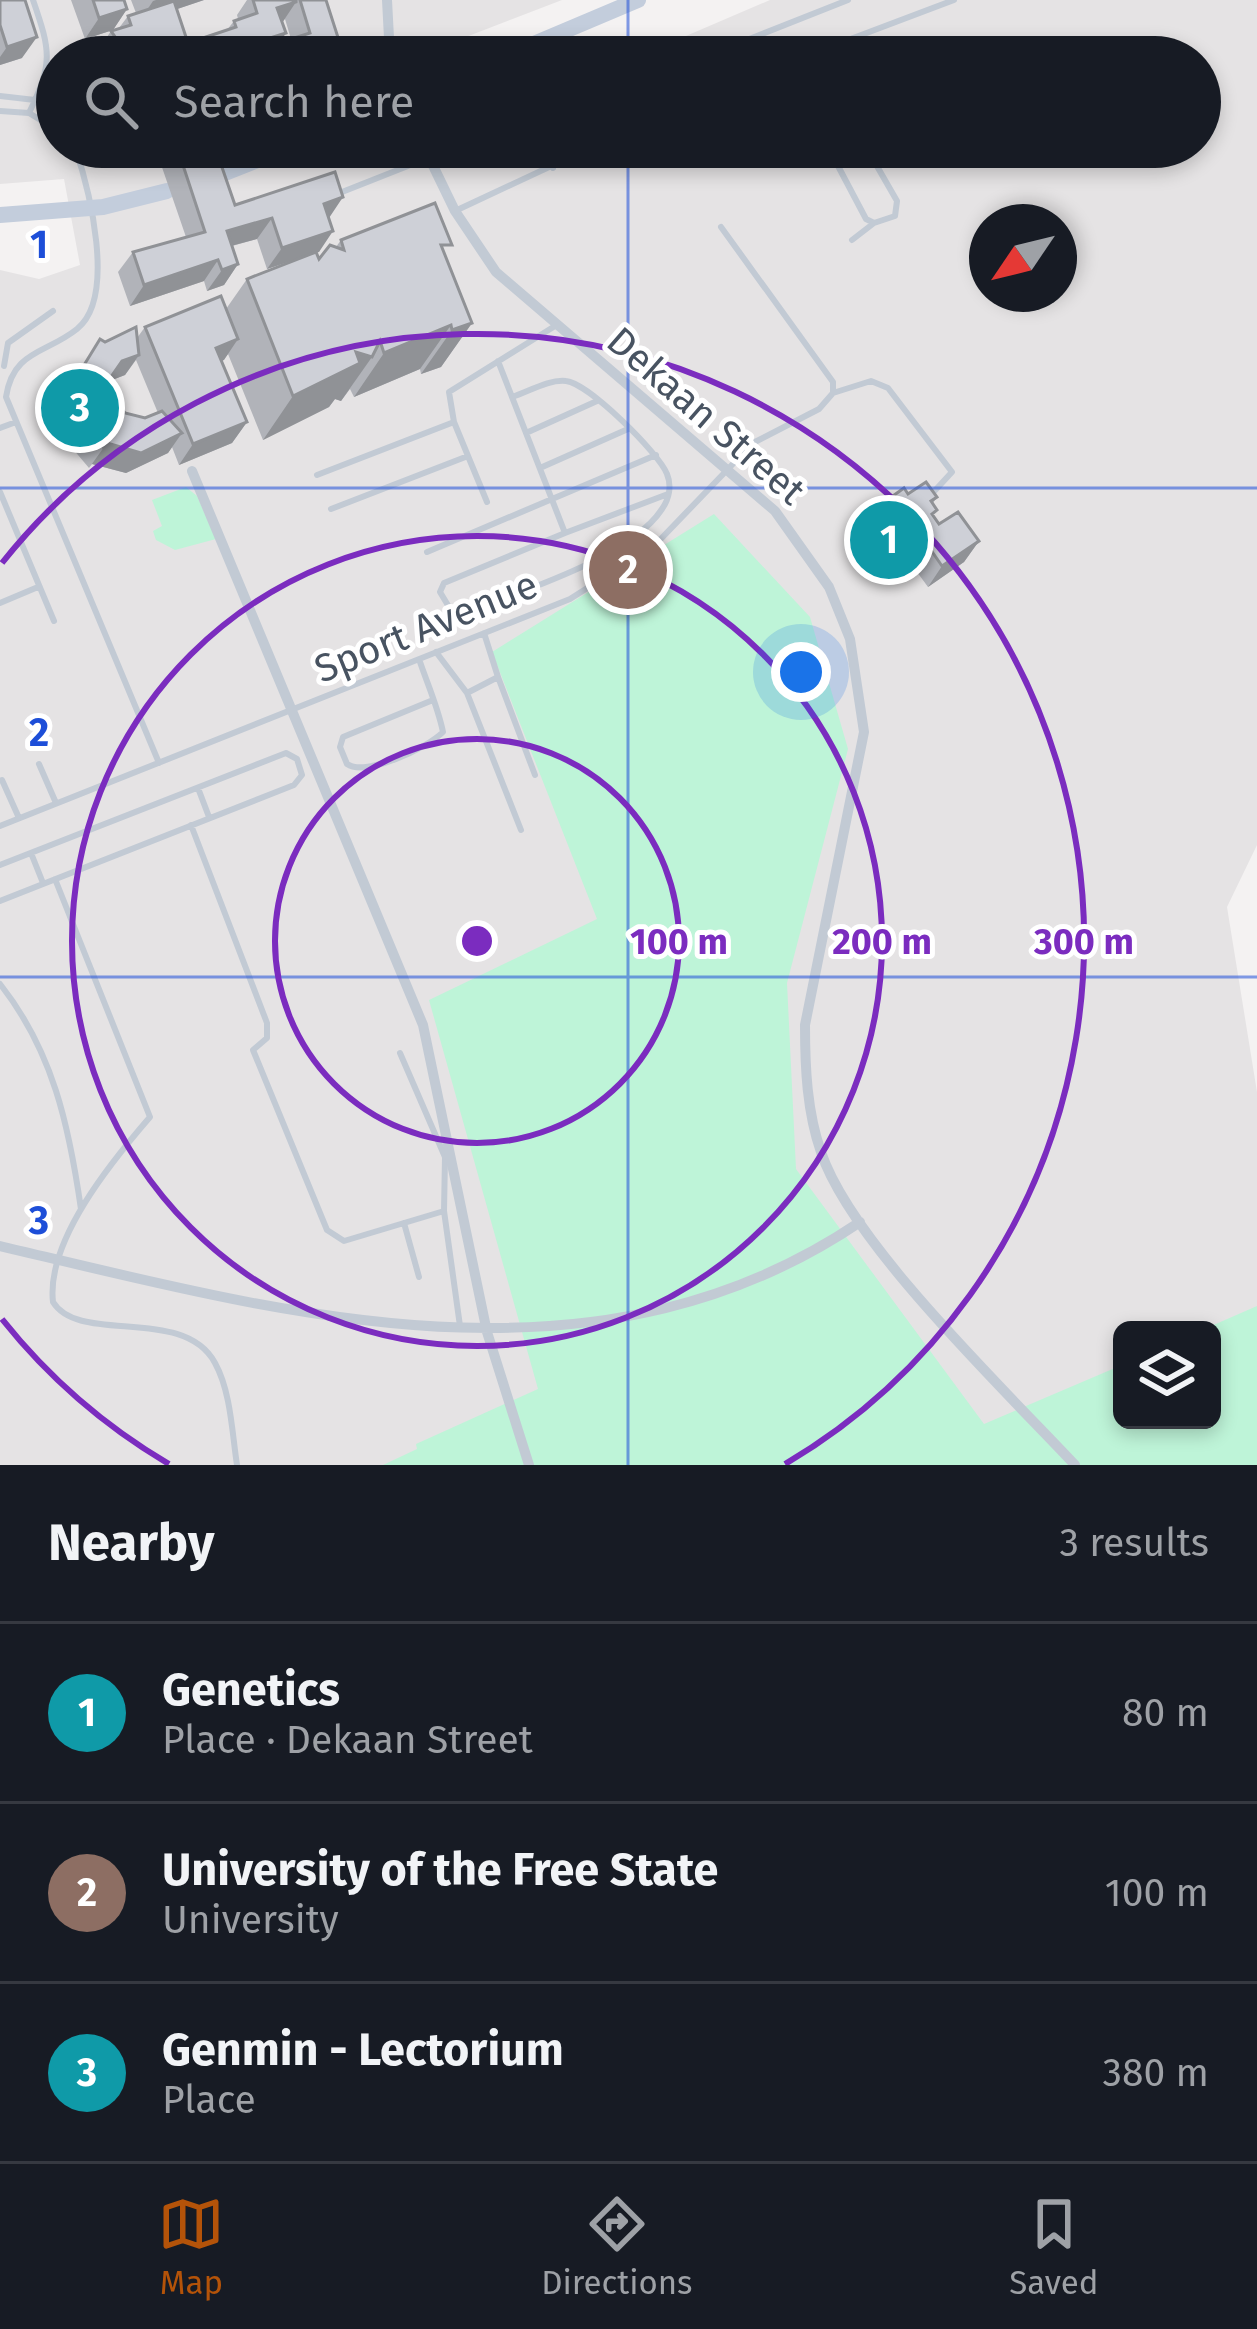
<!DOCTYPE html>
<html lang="en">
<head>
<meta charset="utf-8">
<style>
  :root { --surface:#171b24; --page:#20242c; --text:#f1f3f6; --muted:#9ea1a6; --line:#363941; --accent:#b45309 }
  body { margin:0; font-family:"Fira Sans",sans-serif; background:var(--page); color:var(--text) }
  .controls { position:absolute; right:36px; bottom:36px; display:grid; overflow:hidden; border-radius:18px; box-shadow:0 6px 18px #0003 }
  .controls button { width:108px; height:108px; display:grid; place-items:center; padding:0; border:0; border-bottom:3px solid var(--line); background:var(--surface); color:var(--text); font:60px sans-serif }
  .compass { position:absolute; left:969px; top:204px; width:108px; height:108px; border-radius:50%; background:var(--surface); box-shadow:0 6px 18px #0003; rotate:235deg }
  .you { position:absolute; left:801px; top:672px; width:42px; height:42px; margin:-30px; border:9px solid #fff; border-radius:50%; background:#1a73e8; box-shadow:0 0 0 18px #1a73e833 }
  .badge { display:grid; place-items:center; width:78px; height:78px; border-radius:50%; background:var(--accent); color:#fff; font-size:39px; font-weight:700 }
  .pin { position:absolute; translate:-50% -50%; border:6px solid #fff; box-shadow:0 3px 12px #0006 }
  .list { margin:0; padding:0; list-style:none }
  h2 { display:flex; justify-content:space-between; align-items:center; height:156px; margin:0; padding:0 48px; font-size:51px }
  h2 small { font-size:39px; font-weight:400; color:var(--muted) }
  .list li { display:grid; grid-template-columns:78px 1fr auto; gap:36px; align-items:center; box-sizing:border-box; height:180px; padding:0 48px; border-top:3px solid var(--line) }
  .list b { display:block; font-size:45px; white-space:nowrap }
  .list p { margin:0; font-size:39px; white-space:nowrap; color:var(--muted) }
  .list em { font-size:39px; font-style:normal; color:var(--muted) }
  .icon { flex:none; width:66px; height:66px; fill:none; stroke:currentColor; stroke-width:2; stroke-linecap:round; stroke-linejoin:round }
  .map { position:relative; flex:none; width:1257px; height:1465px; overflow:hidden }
  .search { position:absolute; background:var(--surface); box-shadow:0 6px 18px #0003; left:36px; right:36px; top:36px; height:132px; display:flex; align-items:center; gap:30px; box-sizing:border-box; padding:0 42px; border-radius:66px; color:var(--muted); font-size:45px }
  .sheet { height:696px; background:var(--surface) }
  nav { display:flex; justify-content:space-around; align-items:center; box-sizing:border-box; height:168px; border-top:3px solid var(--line); background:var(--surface); font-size:33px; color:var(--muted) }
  nav a { display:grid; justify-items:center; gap:6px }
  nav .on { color:var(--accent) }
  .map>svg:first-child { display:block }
  .education { fill:#e5e3e4; fill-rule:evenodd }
  .green { fill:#bef4d8 }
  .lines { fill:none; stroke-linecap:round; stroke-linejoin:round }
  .lane { stroke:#c2cad4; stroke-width:6 }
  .street { stroke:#c2cad4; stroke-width:10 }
  .secondary { stroke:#c3cddc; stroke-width:16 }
  .wall { fill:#b1b3b9; fill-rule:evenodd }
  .shaded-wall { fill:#909296 }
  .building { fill:#ced0d7; stroke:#909296; stroke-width:3 }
  .grid { fill:none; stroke:#1d4ed8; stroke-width:3; stroke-opacity:0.55 }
  .ring { fill:none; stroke:#7b2cbf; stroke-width:6 }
  .labels { text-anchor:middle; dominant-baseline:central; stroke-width:10; stroke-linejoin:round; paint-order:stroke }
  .street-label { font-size:39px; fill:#485361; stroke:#fff }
  .grid-label { font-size:39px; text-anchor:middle; font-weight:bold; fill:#1d4ed8; stroke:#fff; stroke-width:10; stroke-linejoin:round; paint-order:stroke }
  .centre { fill:#7b2cbf; stroke:#fff; stroke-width:6 }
  .ring-label { font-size:36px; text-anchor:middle; font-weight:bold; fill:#7b2cbf; stroke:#fff; stroke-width:10; stroke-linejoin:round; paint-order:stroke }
</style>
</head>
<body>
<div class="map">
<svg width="1257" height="1465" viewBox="0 0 1257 1465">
  <rect width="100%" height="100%" fill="#f4f2f2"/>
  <path class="education" d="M0 0H562L414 57H57V147H1200V57H637L770 0H1257V845L1227 907 1257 1092V1465H0V270L39 279 80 265 64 179 0 184ZM987 222H1059V294H987ZM1122 1330H1212V1420H1122Z"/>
  <path class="green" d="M186 487 197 496 216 539 175 550 156 540 153 531 162 526 152 500Z
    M714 514 810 617 848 749 787 983 796 1169 984 1424 1122 1365V1420H1212V1330H1202L1257 1306V1465H383L417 1449 416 1444 538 1389 429 1000 597 919 492 652Z"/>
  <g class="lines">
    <path class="lane" d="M704 57 848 0
      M803 57 954 0
      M0 96 35 100 57 114
      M0 111 29 113 57 130
      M29 113C53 63 51 52 33 0
      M75 147C89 189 117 297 77 329 46 354 13 350 6 397L159 763
      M544 147 553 168
      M828 147 866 219 874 223 895 216 897 201 866 147
      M337 194 428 158
      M455 211 592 147
      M852 240 874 223
      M498 361 565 533 444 583 440 592 452 612 465 613C519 592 630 558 662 509 669 499 672 486 667 474 659 453 588 383 566 381 549 379 528 392 512 397
      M4 366 8 343 53 311
      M833 393 871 381 888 388 952 472 928 498
      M0 428 16 422
      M526 433 597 401
      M540 468 628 429
      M317 475 454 422
      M0 492 54 621
      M487 502 454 422 449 392 555 326
      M331 509 468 456
      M565 533 668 494
      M427 552 656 455
      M0 603 38 587
      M436 652 467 693 498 677 484 633
      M419 659C427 683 438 707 443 732 427 748 366 777 347 764L340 747 343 737 433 700
      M498 677 535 775
      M467 693 521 830
      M39 764 56 803
      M2 780 19 818
      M198 788 209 817
      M191 825 267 1023V1038L253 1050 327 1230 344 1241 444 1211
      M0 826 570 599 655 545 753 443 819 409 833 393V382L721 227
      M31 853 43 883
      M0 865 286 753 297 759 302 775 294 785 0 901
      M55 879 150 1117C112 1161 46 1241 53 1302 79 1345 184 1305 215 1363 231 1392 232 1433 237 1465
      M0 984C53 1051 69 1126 81 1209
      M400 1053 445 1157 444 1211 460 1326
      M404 1223 419 1277"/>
    <path class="street" d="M387 0 390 57
      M424 147 455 211 496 272 775 511 829 587 850 639 864 732 805 1025C805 1068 807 1112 821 1152 851 1243 1006 1391 1075 1465
      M192 471 423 1025 487 1332 529 1465
      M0 1246C287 1314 595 1401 860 1222"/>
    <path class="secondary" d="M503 57 638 0
      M207 180 290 147
      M0 215 103 207 167 191"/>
  </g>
  <path class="wall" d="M0 0 22 58 0 65Z
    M71 0H124L127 9 113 30 85 39Z
    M131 0H204L177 9 188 43 227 30 234 21 238 19 237 15 247 0H326L343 53 340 57H100L97 52 111 31 119 28 128 16 136 13ZM285 19 291 39 279 43 286 33 282 22Z
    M98 147H138L103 159Z
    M155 147H215L235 205 329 218 319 252H316L319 259 336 247 341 240 445 254 472 323 441 367 421 374 420 369 354 397 350 389 341 401 335 399 329 407 263 440 228 354 222 361 247 422 232 443 179 465 172 447 168 453 126 473 92 464 89 468 62 436 65 432H60L66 390 100 339 105 342 137 338 145 327 226 309 247 279 304 256 267 269 257 239 232 246 238 264 224 285 207 291 204 281 130 306 118 272 133 252 186 237ZM136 360 158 413 145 418 125 413 113 398 112 380 125 375Z
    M908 494 937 497 933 503V515L939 524 979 541 964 562 928 587 909 561 886 570 880 561 875 564 854 534 868 514Z"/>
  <path class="shaded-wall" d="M156 0H204L139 22 153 1Z
    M296 2 282 23 277 8Z
    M127 9 113 30 85 39 99 18Z
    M286 33 271 54 266 47 259 57H235L241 47Z
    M37 37 22 58 0 65V57L7 47Z
    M111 147H138L103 159Z
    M343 197 329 218 324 204Z
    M272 218 257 239 212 251 227 231Z
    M333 231 319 252 267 269 282 248Z
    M218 260 204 281 130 306 144 285Z
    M238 264 224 285 207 291 222 270Z
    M472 323 441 367 421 374 452 330Z
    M451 325 420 369 354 397 384 353Z
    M238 339 224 360 202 369 216 348Z
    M356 352 372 357 341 401 335 399 329 407 263 440 293 396Z
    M139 355 125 375 107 382 122 361Z
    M75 411H81L65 432H60Z
    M247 422 232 443 179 465 193 444Z
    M182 433 168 453 126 473 92 464 89 468 107 443Z
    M895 540 880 561 875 564 889 544Z
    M924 540 909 561 886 570 901 549Z
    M979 541 964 562 928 587 942 566Z"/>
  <path class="building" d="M0 0H25L37 37 7 47 0 25Z
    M93 0H124L127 9 99 18Z
    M253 0H296V2L277 8 286 33 241 47 244 57H140L139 54 121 45 111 31 131 25 128 16 174 1 188 43 236 27 234 21 257 13Z
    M300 0H326L343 53 332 57H269L266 47 310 33Z
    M177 147H215L235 205 335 172 343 197 324 204 333 231 282 248 272 218 227 231 238 264 222 270 218 260 144 285 133 252 205 232Z
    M435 203 452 245H441L472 323 452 330 451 325 384 353 380 341 372 357 356 352 360 363 293 396 247 279 316 252 319 259 330 245 344 250 341 240Z
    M221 296 238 339 216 348 247 422 193 444 145 327Z
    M136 327 139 355 122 361 111 377 113 398 125 413 145 418 162 411 182 433 141 453 107 443 103 447 77 415 81 411H75L81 370 100 339 105 342Z
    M926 482 937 497 931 501 937 510 932 514 939 524 958 512 979 541 942 566 924 540 901 549 895 540 889 544 868 514 904 488 908 494Z"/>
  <path class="grid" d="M628 0V57M628 147V1465M0 488H1257M0 977H1257"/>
  <g class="ring">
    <circle cx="477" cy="941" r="202"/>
    <circle cx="477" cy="941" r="405"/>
    <path d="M169 1464A607 607 0 0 1 2 1319M2 563A607 607 0 1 1 785 1464"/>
  </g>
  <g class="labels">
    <g class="street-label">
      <text transform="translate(706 416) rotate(41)">Dekaan Street</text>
      <text transform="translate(426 627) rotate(-22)">Sport Avenue</text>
    </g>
  </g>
  <g class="grid-label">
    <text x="39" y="258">1</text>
    <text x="39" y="746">2</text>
    <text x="39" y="1234">3</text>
  </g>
  <circle cx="477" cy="941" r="18" class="centre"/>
  <g class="ring-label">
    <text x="679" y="954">100 m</text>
    <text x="882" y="954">200 m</text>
    <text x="1084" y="954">300 m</text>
  </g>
</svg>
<div class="controls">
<button><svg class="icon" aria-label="layers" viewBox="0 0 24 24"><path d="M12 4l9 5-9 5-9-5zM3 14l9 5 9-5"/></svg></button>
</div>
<svg class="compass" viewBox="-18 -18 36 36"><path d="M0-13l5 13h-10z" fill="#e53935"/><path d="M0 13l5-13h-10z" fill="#9ea1a6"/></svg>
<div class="you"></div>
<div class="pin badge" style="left:889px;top:540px;background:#0f9aa8">1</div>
<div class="pin badge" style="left:628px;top:570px;background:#8d6e63">2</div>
<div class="pin badge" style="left:80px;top:408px;background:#0f9aa8">3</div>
<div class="search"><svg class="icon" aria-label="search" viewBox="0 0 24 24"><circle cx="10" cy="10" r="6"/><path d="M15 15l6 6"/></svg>Search here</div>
</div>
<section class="sheet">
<h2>Nearby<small>3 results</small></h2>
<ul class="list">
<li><span class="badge" style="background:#0f9aa8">1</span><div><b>Genetics</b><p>Place · Dekaan Street</p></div><em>80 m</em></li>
<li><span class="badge" style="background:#8d6e63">2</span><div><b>University of the Free State</b><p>University</p></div><em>100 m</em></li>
<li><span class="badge" style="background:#0f9aa8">3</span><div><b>Genmin - Lectorium</b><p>Place</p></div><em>380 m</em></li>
</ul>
</section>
<nav>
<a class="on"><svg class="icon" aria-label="map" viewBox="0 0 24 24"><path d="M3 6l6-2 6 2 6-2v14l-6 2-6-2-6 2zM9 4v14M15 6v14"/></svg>Map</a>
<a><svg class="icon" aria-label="directions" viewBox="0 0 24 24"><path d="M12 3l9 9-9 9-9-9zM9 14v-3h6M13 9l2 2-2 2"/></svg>Directions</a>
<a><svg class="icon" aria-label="saved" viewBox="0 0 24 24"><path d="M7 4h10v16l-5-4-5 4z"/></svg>Saved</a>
</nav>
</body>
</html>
